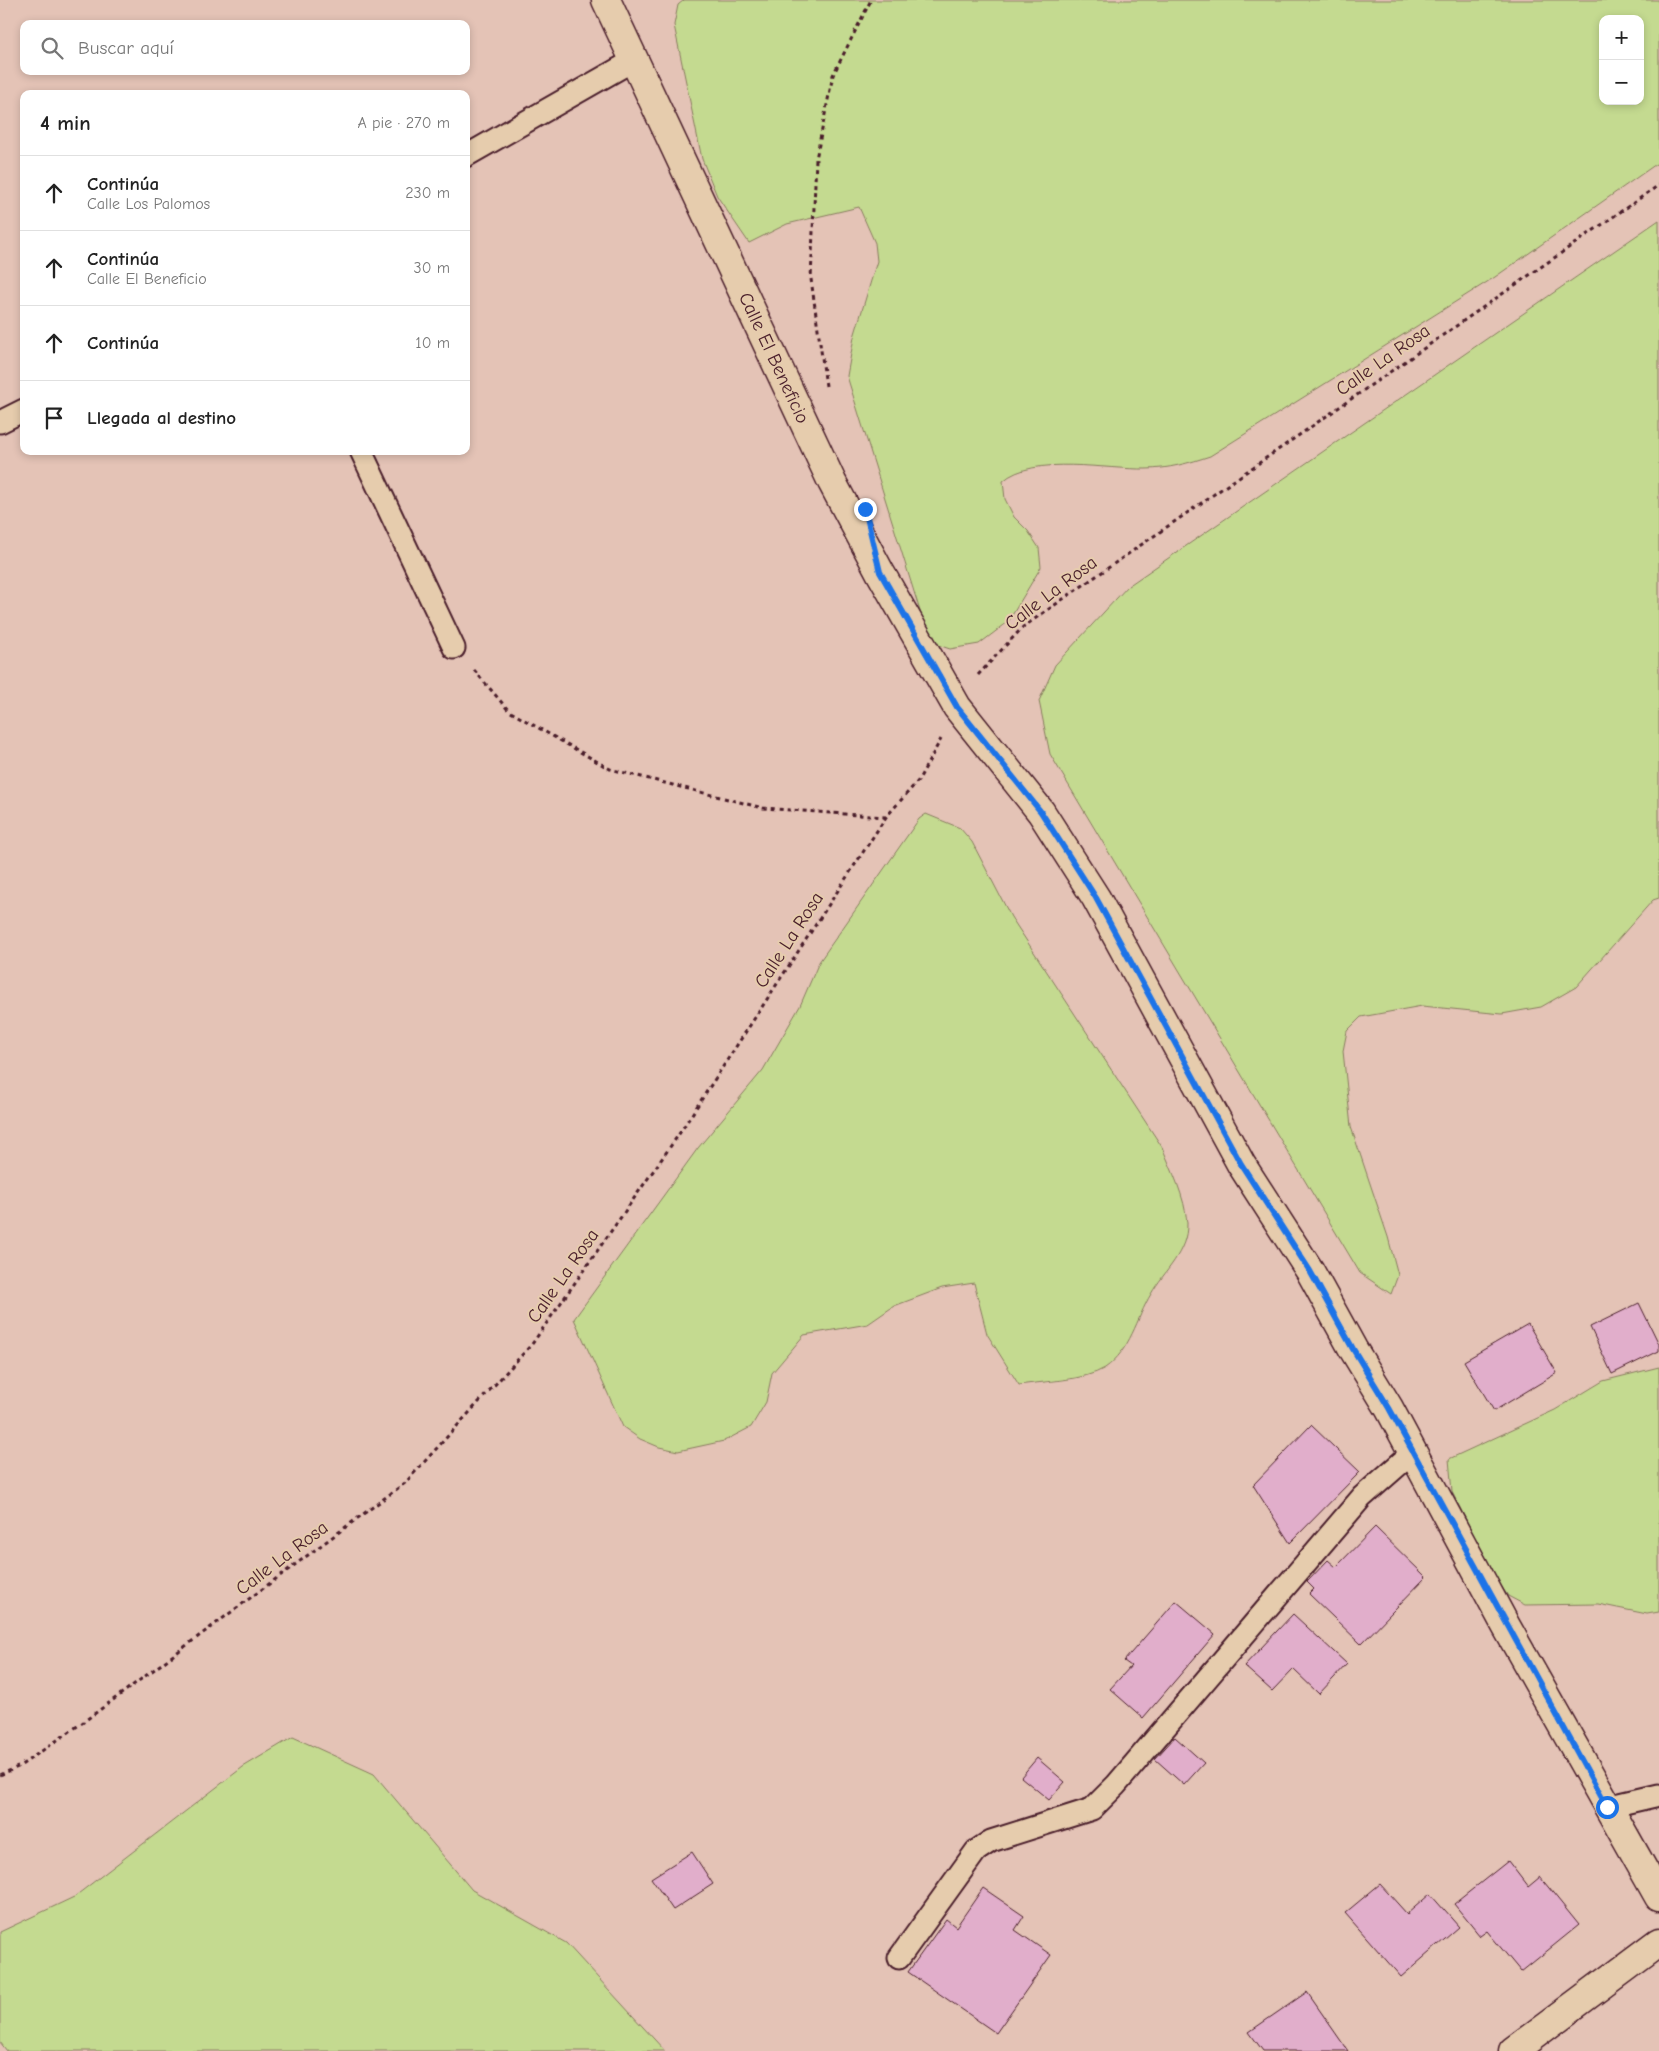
<!DOCTYPE html>
<html lang="es">
<head>
<meta charset="utf-8">
<style>
  :root { --surface:#fff; --page:#f2f2f2; --text:#222; --muted:#767676; --line:#e0e0e0 }
  body { margin:0; font-family:"Comic Neue",sans-serif; background:var(--page); color:var(--text) }
  .controls { position:absolute; right:15px; top:15px; display:grid; overflow:hidden; border-radius:10px; box-shadow:0 2px 8px #0003 }
  .controls button { width:45px; height:45px; display:grid; place-items:center; padding:0; border:0; border-bottom:1px solid var(--line); background:var(--surface); color:var(--text); font:25px sans-serif }
  .stop { position:absolute; width:15px; height:15px; margin:-11px; border:4px solid #1a73e8; border-radius:50%; background:#fff }
  .stop.end { background:#1a73e8; border-color:#fff; box-shadow:0 1px 5px #0008 }
  .list { margin:0; padding:0; list-style:none }
  h2 { display:flex; justify-content:space-between; align-items:center; height:65px; margin:0; padding:0 20px; font-size:21px }
  h2 small { font-size:16px; font-weight:400; color:var(--muted) }
  .list li { display:grid; grid-template-columns:32px 1fr auto; gap:15px; align-items:center; box-sizing:border-box; height:75px; padding:0 20px; border-top:1px solid var(--line) }
  .list b { display:block; font-size:19px; white-space:nowrap }
  .list p { margin:0; font-size:16px; white-space:nowrap; color:var(--muted) }
  .list em { font-size:16px; font-style:normal; color:var(--muted) }
  .icon { flex:none; width:28px; height:28px; fill:none; stroke:currentColor; stroke-width:2; stroke-linecap:round; stroke-linejoin:round }
  .map { position:relative; flex:none; width:1659px; height:2051px; overflow:hidden }
  .search { position:absolute; background:var(--surface); box-shadow:0 2px 8px #0003; left:20px; top:20px; width:450px; height:55px; display:flex; align-items:center; gap:12px; box-sizing:border-box; padding:0 18px; border-radius:10px; color:var(--muted); font-size:19px }
  .panel { position:absolute; background:var(--surface); box-shadow:0 2px 8px #0003; left:20px; top:90px; width:450px; height:365px; border-radius:10px }
  .map>svg:first-child { display:block }
  .green { fill:#c4da90; stroke:#877c5e; fill-rule:evenodd }
  .building { fill:#e1aecb; stroke:#4a1f2b }
  .lines { fill:none; stroke-linecap:round; stroke-linejoin:round }
  .service-casing { stroke:#4a1f2b; stroke-width:25 }
  .minor-casing { stroke:#4a1f2b; stroke-width:31 }
  .path { stroke:#4a1f2b; stroke-width:3; stroke-dasharray:4 4; stroke-linecap:butt }
  .service { stroke:#e6ccad; stroke-width:21 }
  .minor { stroke:#e6ccad; stroke-width:28 }
  .route { stroke:#1a73e8; stroke-width:6 }
  .labels { text-anchor:middle; dominant-baseline:central; stroke-width:4; stroke-linejoin:round; paint-order:stroke }
  .street-label { font-size:19px; fill:#4a1f2b; stroke:#e6ccad }
</style>
</head>
<body>
<div class="map">
<svg width="1659" height="2051" viewBox="0 0 1659 2051">
  <rect width="100%" height="100%" fill="#e4c3b6"/>
  <filter id="ink" filterUnits="userSpaceOnUse"><feTurbulence type="fractalNoise" baseFrequency=".02" numOctaves="2"/><feDisplacementMap in="SourceGraphic" scale="10" xChannelSelector="R" yChannelSelector="G"/><feConvolveMatrix kernelMatrix="1 2 1 2 8 2 1 2 1" color-interpolation-filters="sRGB"/></filter>
  <g filter="url(#ink)">
    <path class="green" d="M684 0H1659V162L1495 277 1210 456C1189 463 1168 469 1146 469 1108 470 1033 454 1003 481L1005 499 1014 517 1028 531 1039 548 1041 567 1008 622 979 644 950 649 935 644 924 624 847 376 854 337 877 261 875 243 859 207 787 224 749 243 717 196 702 159 674 25 678 5ZM1603 19H1640V101H1603Z
      M1659 220V898L1653 900 1576 987 1541 1007 1502 1014 1422 1006 1361 1017 1347 1031 1343 1051 1351 1127 1388 1237 1398 1275 1391 1294 1360 1273 1050 754 1039 701 1055 665 1128 586Z
      M926 814 960 828 972 842 1011 917 1162 1147C1172 1171 1185 1197 1187 1223 1188 1252 1164 1271 1151 1294 1136 1319 1131 1350 1105 1368 1084 1381 1044 1381 1019 1385L987 1334 974 1283 942 1288 894 1306 868 1324 804 1335 772 1373 766 1402 751 1427 724 1441 678 1451 659 1447 640 1439 623 1427 574 1319 698 1148 763 1070 800 1006 819 962 919 819Z
      M1659 1367V1612L1647 1614 1598 1604 1525 1605 1508 1596 1496 1579 1452 1492 1449 1459 1555 1410 1603 1381Z
      M293 1737 374 1774 472 1890 566 1943 665 2051H7L0 2042V1932L74 1897 243 1767Z"/>
    <path class="building" d="M1639 1303 1659 1344V1351L1612 1374 1590 1327Z
      M1528 1324 1557 1373 1494 1411 1464 1361Z
      M1311 1425 1360 1472 1290 1543 1253 1485Z
      M1375 1527 1426 1577 1361 1644 1309 1594 1314 1589 1307 1582 1328 1560 1336 1567Z
      M1176 1601 1215 1634 1143 1718 1110 1689 1131 1666 1124 1661Z
      M1293 1614 1347 1664 1319 1694 1293 1669 1272 1691 1244 1666Z
      M1175 1737 1204 1763 1184 1785 1155 1759Z
      M1037 1758 1065 1782 1049 1800 1021 1777Z
      M692 1852 713 1884 673 1910 651 1878Z
      M1508 1861 1528 1887 1540 1877 1579 1925 1521 1972 1487 1931 1480 1936 1454 1904Z
      M1380 1884 1407 1914 1430 1894 1459 1927 1401 1977 1345 1913Z
      M983 1888 1024 1916 1015 1930 1051 1955 996 2033 908 1972 946 1919 956 1927Z
      M1307 1992 1348 2051H1263L1249 2032Z"/>
    <g class="lines">
      <g class="service-casing">
        <path id="service" d="M466 156 634 60
          M0 422 24 410
          M361 451 454 648
          M1607 1807 1659 1795
          M899 1958 976 1851 991 1841 1092 1809 1116 1785 1362 1497 1412 1453"/>
      </g>
      <g class="minor-casing">
        <path id="minor" d="M606 0 832 482 880 572 957 707 1041 812 1096 898 1241 1164 1310 1271 1353 1349 1389 1408 1506 1626 1659 1897
          M1513 2051 1659 1942"/>
      </g>
      <path class="path" d="M826 386 811 279 816 159 833 75 871 0
        M474 670 509 711 610 769 763 808 885 817
        M978 675 1023 627 1659 185
        M0 1775 20 1766 82 1723 405 1483 532 1344 677 1137 886 817 918 781 941 739"/>
      <use href="#service" class="service"/>
      <use href="#minor" class="minor"/>
    </g>
  </g>
  <g class="lines" filter="url(#ink)">
    <path class="route" d="M865 509 880 572 957 707 1041 812 1096 898 1241 1164 1310 1271 1353 1349 1389 1408 1607 1807"/>
  </g>
  <g class="labels">
    <g class="street-label">
      <text transform="translate(774 358) rotate(65)">Calle El Beneficio</text>
      <text transform="translate(1383 360) rotate(-35)">Calle La Rosa</text>
      <text transform="translate(1051 593) rotate(-37)">Calle La Rosa</text>
      <text transform="translate(789 940) rotate(-57)">Calle La Rosa</text>
      <text transform="translate(563 1276) rotate(-55)">Calle La Rosa</text>
      <text transform="translate(282 1558) rotate(-37)">Calle La Rosa</text>
    </g>
  </g>
</svg>
<div class="controls">
<button>+</button>
<button>−</button>
</div>
<div class="stop" style="left:1607px;top:1807px"></div>
<div class="stop end" style="left:865px;top:509px"></div>
<div class="search"><svg class="icon" aria-label="search" viewBox="0 0 24 24"><circle cx="10" cy="10" r="6"/><path d="M15 15l6 6"/></svg>Buscar aquí</div>
<section class="panel">
<h2>4 min<small>A pie · 270 m</small></h2>
<ul class="list">
<li><svg class="icon" aria-label="ahead" viewBox="0 0 24 24"><path d="M12 20V5M6 11l6-6 6 6"/></svg><div><b>Continúa</b><p>Calle Los Palomos</p></div><em>230 m</em></li>
<li><svg class="icon" aria-label="ahead" viewBox="0 0 24 24"><path d="M12 20V5M6 11l6-6 6 6"/></svg><div><b>Continúa</b><p>Calle El Beneficio</p></div><em>30 m</em></li>
<li><svg class="icon" aria-label="ahead" viewBox="0 0 24 24"><path d="M12 20V5M6 11l6-6 6 6"/></svg><div><b>Continúa</b></div><em>10 m</em></li>
<li><svg class="icon" aria-label="arrive" viewBox="0 0 24 24"><path d="M6 21V4h12l-3 4 3 4H6"/></svg><div><b>Llegada al destino</b></div></li>
</ul>
</section>
</div>
</body>
</html>
